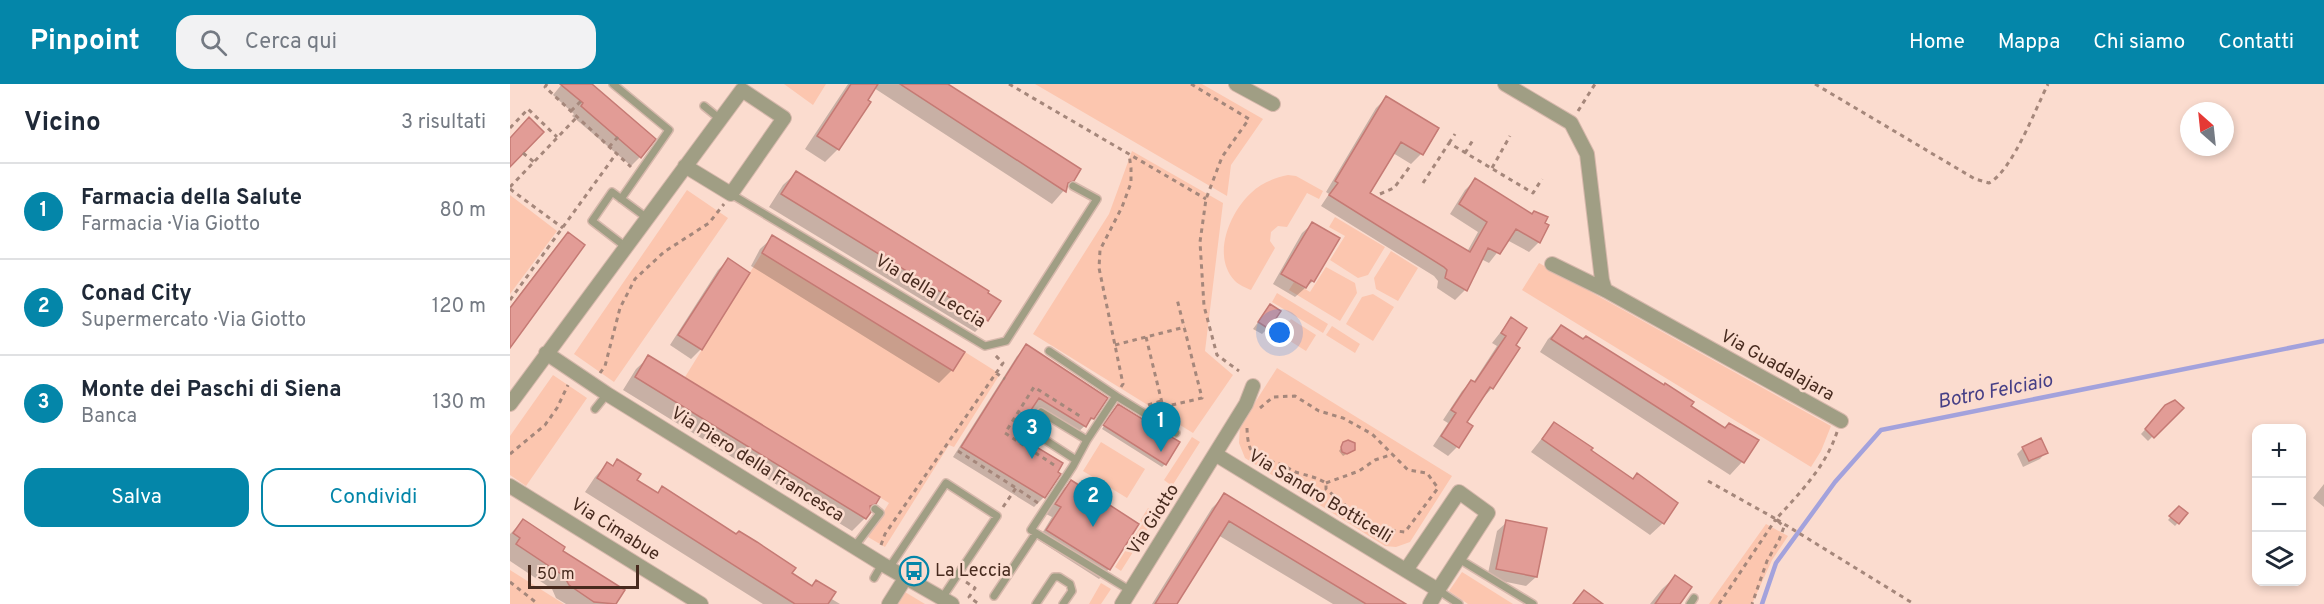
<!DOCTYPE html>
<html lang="it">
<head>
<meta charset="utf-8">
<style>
  :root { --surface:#fff; --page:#f2f2f3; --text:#1f2937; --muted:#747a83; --line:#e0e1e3; --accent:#0486a9 }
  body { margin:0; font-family:Overpass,sans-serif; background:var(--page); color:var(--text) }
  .controls { position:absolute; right:18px; bottom:18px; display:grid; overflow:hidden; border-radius:12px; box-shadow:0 3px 9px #0003 }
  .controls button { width:54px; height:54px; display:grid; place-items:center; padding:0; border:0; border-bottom:2px solid var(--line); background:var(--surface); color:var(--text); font:30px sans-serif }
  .compass { position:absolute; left:1670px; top:18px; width:54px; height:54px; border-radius:50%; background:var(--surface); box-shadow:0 3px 9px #0003; rotate:333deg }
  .scale { position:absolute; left:18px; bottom:15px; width:111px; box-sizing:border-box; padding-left:6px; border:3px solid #472a1e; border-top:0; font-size:16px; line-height:21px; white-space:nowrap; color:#472a1e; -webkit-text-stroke:4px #fbdccf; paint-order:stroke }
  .you { position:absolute; left:770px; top:249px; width:21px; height:21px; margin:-15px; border:4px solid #fff; border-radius:50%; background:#1a73e8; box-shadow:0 0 0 9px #1a73e833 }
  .badge { display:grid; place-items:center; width:39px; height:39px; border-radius:50%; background:var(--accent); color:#fff; font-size:20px; font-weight:700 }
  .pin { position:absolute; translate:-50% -50px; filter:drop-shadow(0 2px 3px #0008) }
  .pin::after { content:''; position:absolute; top:32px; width:21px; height:18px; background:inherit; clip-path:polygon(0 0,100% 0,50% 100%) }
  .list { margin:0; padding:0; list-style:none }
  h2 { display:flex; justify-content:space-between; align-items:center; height:78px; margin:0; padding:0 24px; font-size:26px }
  h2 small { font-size:20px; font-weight:400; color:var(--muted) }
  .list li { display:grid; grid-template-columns:39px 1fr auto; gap:18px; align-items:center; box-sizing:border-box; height:96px; padding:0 24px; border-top:2px solid var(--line) }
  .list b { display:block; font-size:22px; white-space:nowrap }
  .list p { margin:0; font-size:20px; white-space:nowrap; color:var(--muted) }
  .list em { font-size:20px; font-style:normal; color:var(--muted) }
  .actions { display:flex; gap:12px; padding:18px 24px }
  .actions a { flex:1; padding:14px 0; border:2px solid var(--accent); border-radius:18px; text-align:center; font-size:21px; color:var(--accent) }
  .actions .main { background:var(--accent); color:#fff }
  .icon { flex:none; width:33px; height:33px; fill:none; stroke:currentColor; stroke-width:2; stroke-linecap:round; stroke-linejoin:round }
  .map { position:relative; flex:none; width:1814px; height:520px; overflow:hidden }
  header { display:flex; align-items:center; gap:36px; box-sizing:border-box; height:84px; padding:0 30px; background:var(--accent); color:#fff }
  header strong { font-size:28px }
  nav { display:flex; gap:33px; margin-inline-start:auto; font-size:21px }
  .search { width:420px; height:54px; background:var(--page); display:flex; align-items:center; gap:15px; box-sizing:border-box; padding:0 21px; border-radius:18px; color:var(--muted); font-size:22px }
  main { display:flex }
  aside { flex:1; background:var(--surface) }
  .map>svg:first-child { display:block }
  .green { fill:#fcc6af }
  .shadow { fill:#0003 }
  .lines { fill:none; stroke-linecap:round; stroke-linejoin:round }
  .stream { stroke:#a3a2dc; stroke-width:4.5 }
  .building { fill:#e29c96; stroke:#c57a74; stroke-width:1.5 }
  .lane-casing { stroke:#d7b8ac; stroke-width:10 }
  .street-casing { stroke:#d7b8ac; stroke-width:16 }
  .path { stroke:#a5877b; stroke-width:3; stroke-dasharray:4.5 4.5; stroke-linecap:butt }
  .lane { stroke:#a09e84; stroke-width:7 }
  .street { stroke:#a09e84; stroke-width:14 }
  .labels { text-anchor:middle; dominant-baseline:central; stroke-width:5; stroke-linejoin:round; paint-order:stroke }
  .street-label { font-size:18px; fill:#472a1e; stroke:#fbdccf }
  .poi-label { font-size:18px; fill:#472a1e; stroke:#fbdccf; text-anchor:start }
  .water-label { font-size:20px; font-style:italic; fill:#463f86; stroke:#fbdccf }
</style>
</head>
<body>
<header>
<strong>Pinpoint</strong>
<div class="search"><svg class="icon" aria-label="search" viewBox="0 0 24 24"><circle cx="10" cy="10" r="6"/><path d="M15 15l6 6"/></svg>Cerca qui</div>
<nav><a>Home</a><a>Mappa</a><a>Chi siamo</a><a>Contatti</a></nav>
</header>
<main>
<aside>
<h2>Vicino<small>3 risultati</small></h2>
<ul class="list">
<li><span class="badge">1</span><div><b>Farmacia della Salute</b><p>Farmacia · Via Giotto</p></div><em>80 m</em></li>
<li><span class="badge">2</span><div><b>Conad City</b><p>Supermercato · Via Giotto</p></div><em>120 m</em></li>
<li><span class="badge">3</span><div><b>Monte dei Paschi di Siena</b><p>Banca</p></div><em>130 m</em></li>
</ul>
<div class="actions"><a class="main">Salva</a><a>Condividi</a></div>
</aside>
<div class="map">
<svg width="1814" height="520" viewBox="0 0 1814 520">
  <rect width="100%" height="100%" fill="#fbdccf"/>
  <path class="green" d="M274 0H316L303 21Z
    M525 0H692L753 35 721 81 717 112Z
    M622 67 713 119 695 267 723 291 683 349 523 250 599 130Z
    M778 91 786 92 813 107 809 115 797 109 777 143 768 142 761 148 760 157 765 164 741 206C736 204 729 201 725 197 701 172 720 128 741 109 751 99 764 94 778 91Z
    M177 106 218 134 104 298 64 270Z
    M0 111 47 147 0 210Z
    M825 133 875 163 858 191 848 194 820 176 835 152 819 143Z
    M881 167 908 184 888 217 866 205 864 194Z
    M252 169 443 287 455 268 490 290 444 363 439 361 375 463 358 453 379 419 175 293Z
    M1029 179 1321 342 1311 367 1301 383 1012 206Z
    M816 183 845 199 847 209 830 237 779 206 784 198 800 208Z
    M767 209 818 240 813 249 762 218Z
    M863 210 884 223 863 257 836 240 852 213Z
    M781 235 806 251 796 267 764 247 769 239 776 242Z
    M822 242 850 260 845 269 816 251Z
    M767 284 942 392 900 458 886 463 875 462 735 374 729 359 730 342Z
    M43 291 77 314 16 402 0 391V352Z
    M682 353 690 358 662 402 654 396Z
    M591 358 635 385 617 414 573 387Z
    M638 424 647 430 611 487 605 483 633 439 630 437Z
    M1256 440 1278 452 1262 476 1242 520H1199Z
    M0 486 54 520H0Z
    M952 488 1003 520H958L939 507Z
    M591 499 601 505 591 520H579Z
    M395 508 415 520H388Z"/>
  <path class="shadow" d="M52 0H80L130 73 121 82 62 32 64 30 43 11Z
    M338 0H434L563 96 542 120 364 4 328 65 315 78 295 65Z
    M876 14 911 70 901 80 883 69 858 109 957 168 968 148 940 130 955 106 965 96 1029 158 1019 168 997 156 979 179 971 175 955 206 945 216 927 204 928 197 924 192 811 122 819 110 816 108 866 24Z
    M286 89 477 236 465 248 259 123 273 101Z
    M802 140 803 197 785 213 763 200 792 149Z
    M58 150 0 263V223L46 163Z
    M263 153 442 286 429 299 241 182 250 165Z
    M218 176 191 265 181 275 160 261 208 186Z
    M760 222 758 244 752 250 743 245Z
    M1001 235 982 304 973 314 955 339 947 363 938 372 923 362 938 339 933 336 952 307 962 297 963 299 987 262 982 259Z
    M1051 243 1214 346 1247 357 1232 378 1220 391 1030 268 1038 255Z
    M517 262 583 334 565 351 520 324 503 350 534 413 524 423 443 373 507 272Z
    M139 273 365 419 359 424 355 434 342 447 113 306 126 285Z
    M605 324 655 380 652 383 592 345Z
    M1671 324 1638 357 1631 350 1651 328Z
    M1044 339 1079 366 1153 439 1140 451 1021 368Z
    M834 359 844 366 833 372 829 367Z
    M1513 364 1536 368 1530 375 1513 383 1507 370Z
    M108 377 125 396 147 410 152 404 301 503 306 498 320 514 330 520H253L75 408 85 393 97 380 102 383Z
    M561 398 599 485 589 495 528 456 542 433 536 430 551 407Z
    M1814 400V423L1803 414Z
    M715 411 888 520H823L708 451 666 520H642L702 424Z
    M1669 424 1676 430 1665 442 1658 436Z
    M13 437 51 467 113 507 104 520H56L46 514 42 505 0 477V450Z
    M997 438 1026 493 1016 502 977 494 987 447Z
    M1165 493 1168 520H1140L1152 505Z"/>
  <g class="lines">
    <path class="stream" d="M1252 520 1266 479 1325 398 1371 346 1814 257"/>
  </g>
  <path class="building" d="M50 0H82L146 55 131 74 71 22 73 19Z
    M341 0H368L358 16 361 18 329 66 307 52Z
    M390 0H438L571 85 564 97 558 99 556 108Z
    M876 12 929 44 913 71 891 58 860 109 960 168 977 138 949 120 965 94 1022 130 1024 127 1038 133 1035 139 1039 141 1030 159 1006 145 990 170 978 164 957 207 935 194 937 186 934 183 819 111 828 99 825 97Z
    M19 33 34 48 0 83V54Z
    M286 87 479 207 478 209 491 217 478 237 271 110Z
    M802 138 830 154 804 198 801 196 796 204 771 190Z
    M58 148 75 161 0 264V224Z
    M262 151 455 268 443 287 252 169Z
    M218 174 240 189 192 266 168 251Z
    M760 220 771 227 759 245 748 238Z
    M1001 233 1017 244 1006 261 1010 264 983 305 980 303 957 338 963 342 949 364 931 352 946 329 941 326 961 296 965 298 996 252 991 249Z
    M1051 241 1073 255 1076 252 1154 301 1155 299 1184 318 1181 322 1215 344 1219 339 1249 356 1234 379 1041 255Z
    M516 260 598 314 584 335 581 334 576 343 529 314 505 350 553 379 548 388 551 390 535 414 451 363Z
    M138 271 370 413 366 420 360 422 361 428 356 435 125 293Z
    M1665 316 1674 324 1644 354 1635 345 1655 321Z
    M608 320 670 358 656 381 593 341Z
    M1044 338 1083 364 1081 366 1123 395 1127 389 1168 419 1154 440 1032 355Z
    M1531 354 1538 369 1519 377 1512 363Z
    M838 356 845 359V366L837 370 832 368 831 363 833 358Z
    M107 375 131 390 127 396 148 409 152 402 226 450 229 447 247 458 286 484 282 489 302 502 306 496 326 508 318 520H285L87 394 97 378 103 382Z
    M561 396 629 440 600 486 536 446 551 423 545 420Z
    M714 409 896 520H856L719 437 667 520H645Z
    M1669 422 1678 429 1669 440 1659 432Z
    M13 435 55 463 53 467 115 506 106 520 84 518 59 501 54 492 6 460 10 454 3 449Z
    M996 436 1037 444 1027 493 986 485Z
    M1165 491 1182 503 1170 520H1145Z
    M1074 506 1093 520H1063Z"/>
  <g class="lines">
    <g class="lane-casing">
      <path id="lane" d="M103 0 159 46 111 115
        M194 22 210 35
        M221 110 475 262 496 257 587 115 563 102
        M116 163 82 137 102 108 137 134
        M539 267 606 312 577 356
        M606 312 666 349
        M85 325 97 310
        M566 376 520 346 531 328 577 356 563 382 521 446 621 507
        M345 462 370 429 365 425
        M949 475 1023 520
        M379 484 436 399 487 432 432 514
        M364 494 372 480
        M928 506 949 520
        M484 512 526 449
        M526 520 544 493H549L560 500 562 507 553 520
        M1180 520 1184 514"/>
    </g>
    <g class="street-casing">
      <path id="street" d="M726 0 763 20
        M995 0 1061 39 1077 70 1092 196 1095 206
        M1042 180 1095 206 1331 337
        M36 269 97 310 372 480 442 520
        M0 320 232 6 274 34 221 110 175 82
        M705 370 928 506 978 429 949 408 896 486
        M0 402 191 520
        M379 520 396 493
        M612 520 736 320 743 302
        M920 520 928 506"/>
    </g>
    <path class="path" d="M37 0 35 3 121 83
      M499 0 696 115
      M681 0 739 35 712 73 696 115 690 158 694 222 707 271 729 287
      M1305 0 1465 95 1479 99C1502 87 1525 26 1538 0
      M61 27 71 17
      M1068 27 1085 0
      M0 44 18 25 47 53
      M939 59 945 50
      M99 63 108 53
      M13 69 24 78
      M955 69 963 56
      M982 84 1000 52
      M913 99 939 59 1023 109 1032 95
      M0 103 67 33
      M0 105 53 144
      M870 110 884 104 901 81
      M0 216 106 70
      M636 253 653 323 692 314 667 215
      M605 261 675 243
      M90 289 95 282 110 224 125 195 154 168 199 139 214 120
      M486 289 495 295
      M611 303 613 300 589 184 590 166 612 123 621 99V84L619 70
      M638 321 651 317
      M750 324 763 313 785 312 809 327 833 334 862 350 898 386 917 389 928 404 895 448 870 445 842 427 836 436
      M737 344C738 376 747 372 772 381 778 383 783 388 789 389 801 393 804 392 816 399V405L842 427
      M1327 348C1316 382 1290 409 1266 435L1404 520
      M448 367 506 404
      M0 370 35 341 47 324 58 301
      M544 381 495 349 524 303 573 334
      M1198 397 1266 435 1274 443 1269 456 1257 477 1242 520
      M816 399 849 387 865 376 883 370
      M493 423 506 404 528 419
      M371 461 375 450 493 279 484 270
      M0 498 28 520
      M456 498 465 504 459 513 469 520
      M1209 520 1266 435"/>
    <use href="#lane" class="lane"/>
    <use href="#street" class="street"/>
  </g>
  <defs>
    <g id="bus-ring" transform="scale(1.5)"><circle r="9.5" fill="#fbdccf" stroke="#0486a9" stroke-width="1.5"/><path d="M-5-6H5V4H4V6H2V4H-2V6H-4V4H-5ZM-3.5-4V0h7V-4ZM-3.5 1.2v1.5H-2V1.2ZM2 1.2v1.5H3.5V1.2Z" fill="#0486a9"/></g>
  </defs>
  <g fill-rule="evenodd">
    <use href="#bus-ring" x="404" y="487"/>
  </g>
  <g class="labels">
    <g class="street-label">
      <text transform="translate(420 208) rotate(31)">Via della Leccia</text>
      <text transform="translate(1267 282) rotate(29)">Via Guadalajara</text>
      <text transform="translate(247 381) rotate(32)">Via Piero della Francesca</text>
      <text transform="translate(810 413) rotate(31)">Via Sandro Botticelli</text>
      <text transform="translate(644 436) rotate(-58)">Via Giotto</text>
      <text transform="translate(105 446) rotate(32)">Via Cimabue</text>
    </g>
    <g class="poi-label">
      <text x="425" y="487">La Leccia</text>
    </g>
    <g class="water-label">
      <text transform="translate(1485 308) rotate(-11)">Botro Felciaio</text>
    </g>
  </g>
</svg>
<div class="controls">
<button>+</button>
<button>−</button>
<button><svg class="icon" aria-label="layers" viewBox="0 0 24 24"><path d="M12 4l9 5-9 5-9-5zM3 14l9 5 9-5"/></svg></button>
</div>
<svg class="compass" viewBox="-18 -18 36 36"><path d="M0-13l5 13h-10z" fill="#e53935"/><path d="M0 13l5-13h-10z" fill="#747a83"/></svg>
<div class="scale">50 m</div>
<div class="you"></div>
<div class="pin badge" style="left:651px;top:368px">1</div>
<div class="pin badge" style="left:583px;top:443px">2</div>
<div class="pin badge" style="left:522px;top:375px">3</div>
</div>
</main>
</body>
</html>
